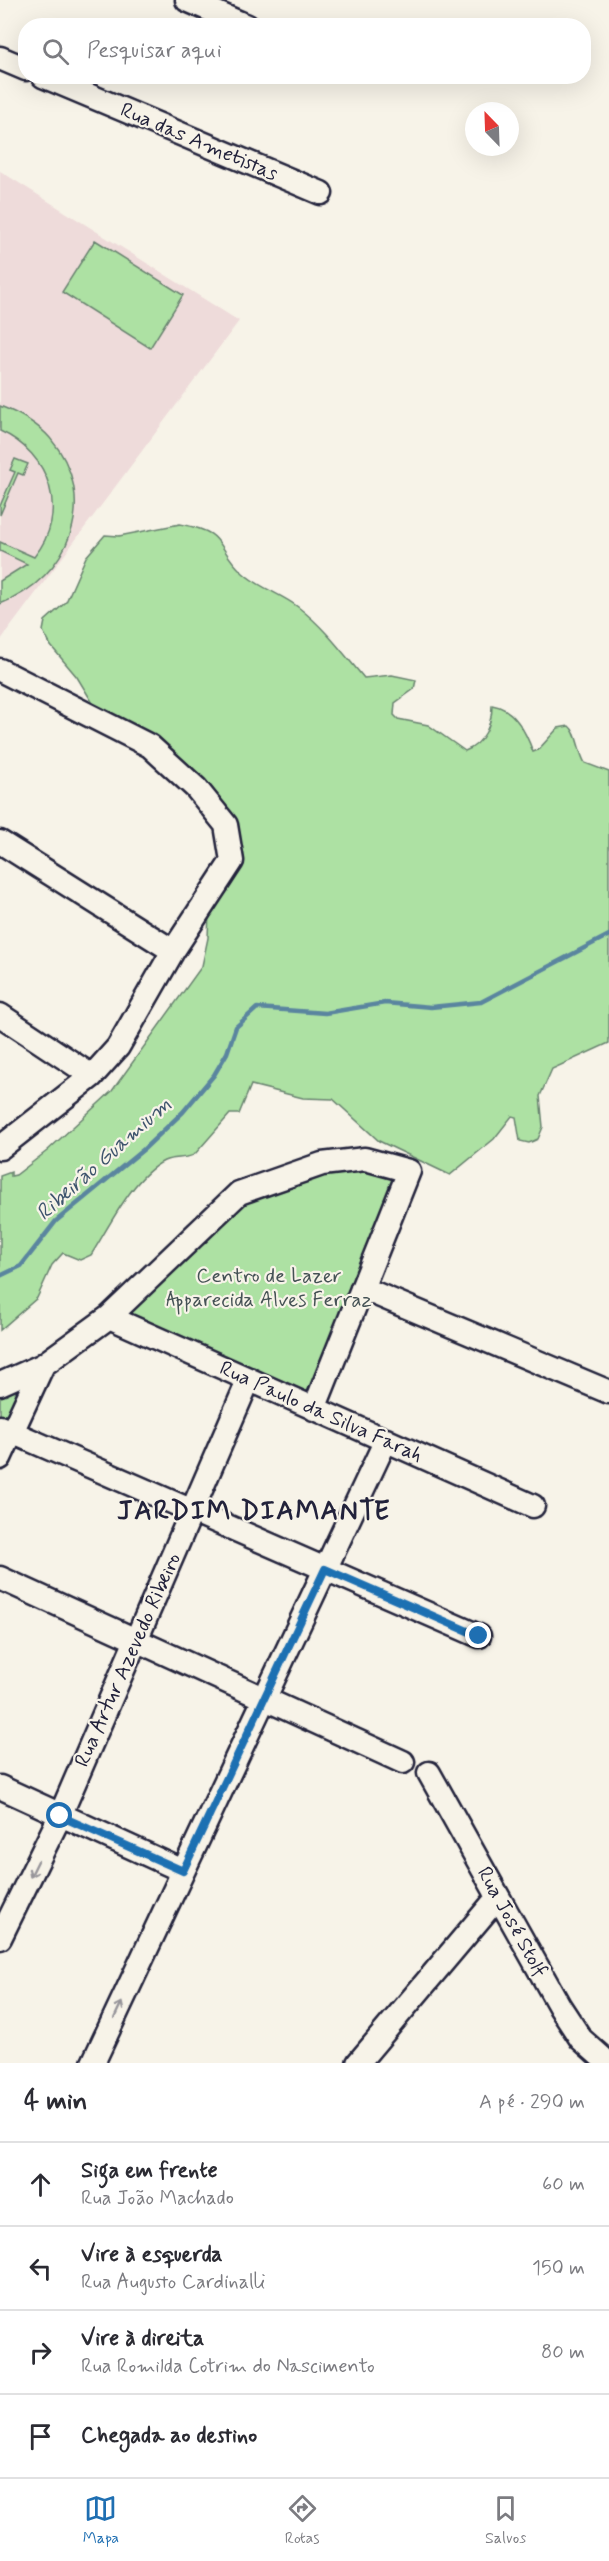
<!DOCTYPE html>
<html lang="pt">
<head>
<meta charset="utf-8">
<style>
  :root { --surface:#fff; --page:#f7f7f7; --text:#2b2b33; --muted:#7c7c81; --line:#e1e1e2; --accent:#1f6fb2 }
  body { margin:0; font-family:Mynerve,sans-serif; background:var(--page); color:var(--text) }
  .compass { position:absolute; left:465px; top:102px; width:54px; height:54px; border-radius:50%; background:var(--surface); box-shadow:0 6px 24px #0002; rotate:337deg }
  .stop { position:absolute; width:18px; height:18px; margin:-14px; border:4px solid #1f6fb2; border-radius:50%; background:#fff }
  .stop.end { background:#1f6fb2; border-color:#fff; box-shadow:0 2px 6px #0008 }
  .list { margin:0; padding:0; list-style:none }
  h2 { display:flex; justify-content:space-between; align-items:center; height:78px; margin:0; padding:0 24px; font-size:26px }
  h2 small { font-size:20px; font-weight:400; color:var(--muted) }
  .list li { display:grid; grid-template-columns:39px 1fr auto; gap:18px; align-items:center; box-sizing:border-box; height:84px; padding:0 24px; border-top:2px solid var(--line) }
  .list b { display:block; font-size:22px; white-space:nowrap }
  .list p { margin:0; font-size:20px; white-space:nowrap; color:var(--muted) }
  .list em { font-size:20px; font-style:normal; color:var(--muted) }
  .icon { flex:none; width:33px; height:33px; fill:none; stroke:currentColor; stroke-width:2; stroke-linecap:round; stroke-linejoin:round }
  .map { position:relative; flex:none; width:609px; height:2063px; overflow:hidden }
  .search { position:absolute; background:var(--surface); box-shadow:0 6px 24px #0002; left:18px; right:18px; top:18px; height:66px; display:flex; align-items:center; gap:15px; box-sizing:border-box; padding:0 21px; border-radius:24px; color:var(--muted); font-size:22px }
  .sheet { height:414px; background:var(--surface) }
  nav { display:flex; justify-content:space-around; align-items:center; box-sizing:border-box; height:84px; border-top:2px solid var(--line); background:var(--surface); font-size:16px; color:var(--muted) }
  nav a { display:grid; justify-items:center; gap:3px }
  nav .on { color:var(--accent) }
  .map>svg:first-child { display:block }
  .built { fill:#eedbda }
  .green { fill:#ade1a3; stroke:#68826f; stroke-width:1.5 }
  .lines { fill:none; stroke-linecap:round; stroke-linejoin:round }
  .stream { stroke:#5a859f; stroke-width:4.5 }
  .minor-casing { stroke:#22223b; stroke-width:27 }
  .minor { stroke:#f7f3e8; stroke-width:22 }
  .oneway { stroke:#97959a }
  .route { stroke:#1f6fb2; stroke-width:8 }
  .labels { text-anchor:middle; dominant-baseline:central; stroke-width:4.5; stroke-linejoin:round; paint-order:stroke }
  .street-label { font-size:21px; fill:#22223b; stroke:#f7f3e8 }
  .park-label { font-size:21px; fill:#455255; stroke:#f7f3e8 }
  .water-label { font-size:22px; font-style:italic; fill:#3e546d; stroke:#f7f3e8 }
  .district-label { font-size:27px; font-weight:bold; letter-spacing:1.5px; fill:#22223b; stroke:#f7f3e8 }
</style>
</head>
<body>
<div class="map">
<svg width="609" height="2063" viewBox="0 0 609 2063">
  <rect width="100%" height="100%" fill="#f7f3e8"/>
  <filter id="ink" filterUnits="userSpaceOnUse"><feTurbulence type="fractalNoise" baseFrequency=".0167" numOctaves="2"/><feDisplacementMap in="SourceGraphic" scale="12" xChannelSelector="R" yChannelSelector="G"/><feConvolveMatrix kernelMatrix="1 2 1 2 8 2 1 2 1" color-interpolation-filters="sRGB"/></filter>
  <g filter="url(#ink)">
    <path class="built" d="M0 171 239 321 0 641Z"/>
    <path class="green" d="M95 240 183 295 150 348 62 292Z
      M0 406C18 413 36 422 50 438 101 498 70 578 0 604V581L27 564 0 551V542L34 557C70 513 50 453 0 431Z
      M15 459 28 464 23 475 18 473 0 515V506L15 472 10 470Z
      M180 524C229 533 213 545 243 573 258 587 281 594 298 607 324 627 343 653 364 678L392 675 416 680 414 689 395 703 394 715 398 719 428 725 465 751C484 744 492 724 492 705 514 708 526 732 533 752L538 750 558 728 569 726C578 733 578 752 585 763L609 772V1043L552 1069 540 1096 543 1127 538 1139 529 1143 520 1141 516 1117 512 1116 494 1139 450 1175 379 1141 333 1099 303 1098 251 1085 239 1114H230L195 1154C186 1160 174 1156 164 1161 133 1176 109 1227 91 1255L80 1260 63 1253 52 1265 37 1298 0 1330V1176L11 1172V1176L16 1175 47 1151 112 1091 202 966 208 938 209 911C223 895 242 882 234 859L196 799 100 715 77 677 51 646 43 631 45 621 66 602 86 557 105 535 119 536Z
      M363 1166 397 1173 311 1390 305 1391 133 1318 129 1307 247 1198 320 1173Z
      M29 1376 10 1422 0 1418V1390Z"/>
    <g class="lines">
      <path class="stream" d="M0 1276 21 1266 56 1221 144 1149 183 1112 214 1075 227 1053 236 1027 257 1008 325 1013 385 1003 431 1007 481 1002 609 935"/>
      <g class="minor-casing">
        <path id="minor" d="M187 0 247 26
          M0 58 26 69
          M43 76 321 193
          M0 670 150 746 196 788 226 825 232 861 173 951 118 1047 92 1076 0 1148
          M0 842 173 951
          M0 1015 92 1076
          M362 1288 609 1392
          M109 1317 533 1506
          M0 1384 43 1365 109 1317 239 1193 322 1164 365 1159 409 1171 314 1409
          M0 1427 479 1636
          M0 1458 43 1365
          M0 1578 403 1762
          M429 1773 560 2007 581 2039 608 2063
          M0 1787 183 1871
          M0 1938 60 1816 249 1379
          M93 2063 386 1440
          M358 2063 498 1897"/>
      </g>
      <use href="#minor" class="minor"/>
    </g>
    <defs><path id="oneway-shaft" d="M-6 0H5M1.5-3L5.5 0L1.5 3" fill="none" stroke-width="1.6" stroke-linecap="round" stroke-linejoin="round" transform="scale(1.5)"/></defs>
    <g class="oneway">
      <use href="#oneway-shaft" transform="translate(34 1869) rotate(116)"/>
      <use href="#oneway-shaft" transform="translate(118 2010) rotate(-65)"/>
    </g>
  </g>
  <g class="lines" filter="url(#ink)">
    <path class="route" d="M60 1816 183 1871 325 1569 479 1636"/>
  </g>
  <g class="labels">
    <g class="street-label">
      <text transform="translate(199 142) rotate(23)">Rua das Ametistas</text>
      <text transform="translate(321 1412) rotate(24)">Rua Paulo da Silva Farah</text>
      <text transform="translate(128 1660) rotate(-66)">Rua Artur Azevedo Ribeiro</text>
      <text transform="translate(512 1922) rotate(61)">Rua José Stolf</text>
    </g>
    <g class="park-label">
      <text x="269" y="1276">Centro de Lazer<tspan x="269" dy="24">Apparecida Alves Ferraz</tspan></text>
    </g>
    <g class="water-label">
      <text transform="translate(104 1159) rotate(-42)">Ribeirão Guamium</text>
    </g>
    <g class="district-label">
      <text x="254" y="1511">JARDIM DIAMANTE</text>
    </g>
  </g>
</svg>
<svg class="compass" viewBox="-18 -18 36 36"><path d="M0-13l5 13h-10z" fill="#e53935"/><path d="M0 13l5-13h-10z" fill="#7c7c81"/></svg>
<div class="stop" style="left:60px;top:1816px"></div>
<div class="stop end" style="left:479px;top:1636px"></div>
<div class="search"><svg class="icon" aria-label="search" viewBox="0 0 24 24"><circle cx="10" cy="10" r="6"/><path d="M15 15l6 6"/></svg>Pesquisar aqui</div>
</div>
<section class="sheet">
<h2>4 min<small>A pé · 290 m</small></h2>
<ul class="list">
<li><svg class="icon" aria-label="ahead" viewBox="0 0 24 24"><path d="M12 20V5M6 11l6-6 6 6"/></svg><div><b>Siga em frente</b><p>Rua João Machado</p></div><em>60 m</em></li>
<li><svg class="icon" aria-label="left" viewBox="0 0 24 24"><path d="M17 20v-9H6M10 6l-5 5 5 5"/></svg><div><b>Vire à esquerda</b><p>Rua Augusto Cardinalli</p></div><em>150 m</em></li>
<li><svg class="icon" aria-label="right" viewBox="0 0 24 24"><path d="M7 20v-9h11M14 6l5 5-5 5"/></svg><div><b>Vire à direita</b><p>Rua Romilda Cotrim do Nascimento</p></div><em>80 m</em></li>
<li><svg class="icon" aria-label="arrive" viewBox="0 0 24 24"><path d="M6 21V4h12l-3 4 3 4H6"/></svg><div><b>Chegada ao destino</b></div></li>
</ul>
</section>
<nav>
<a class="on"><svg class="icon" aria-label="map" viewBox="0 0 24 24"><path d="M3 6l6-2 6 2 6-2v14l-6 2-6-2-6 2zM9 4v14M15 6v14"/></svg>Mapa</a>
<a><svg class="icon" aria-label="directions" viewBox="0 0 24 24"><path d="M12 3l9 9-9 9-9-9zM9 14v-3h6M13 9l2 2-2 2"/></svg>Rotas</a>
<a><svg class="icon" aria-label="saved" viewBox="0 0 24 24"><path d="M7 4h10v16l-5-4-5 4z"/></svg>Salvos</a>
</nav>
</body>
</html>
